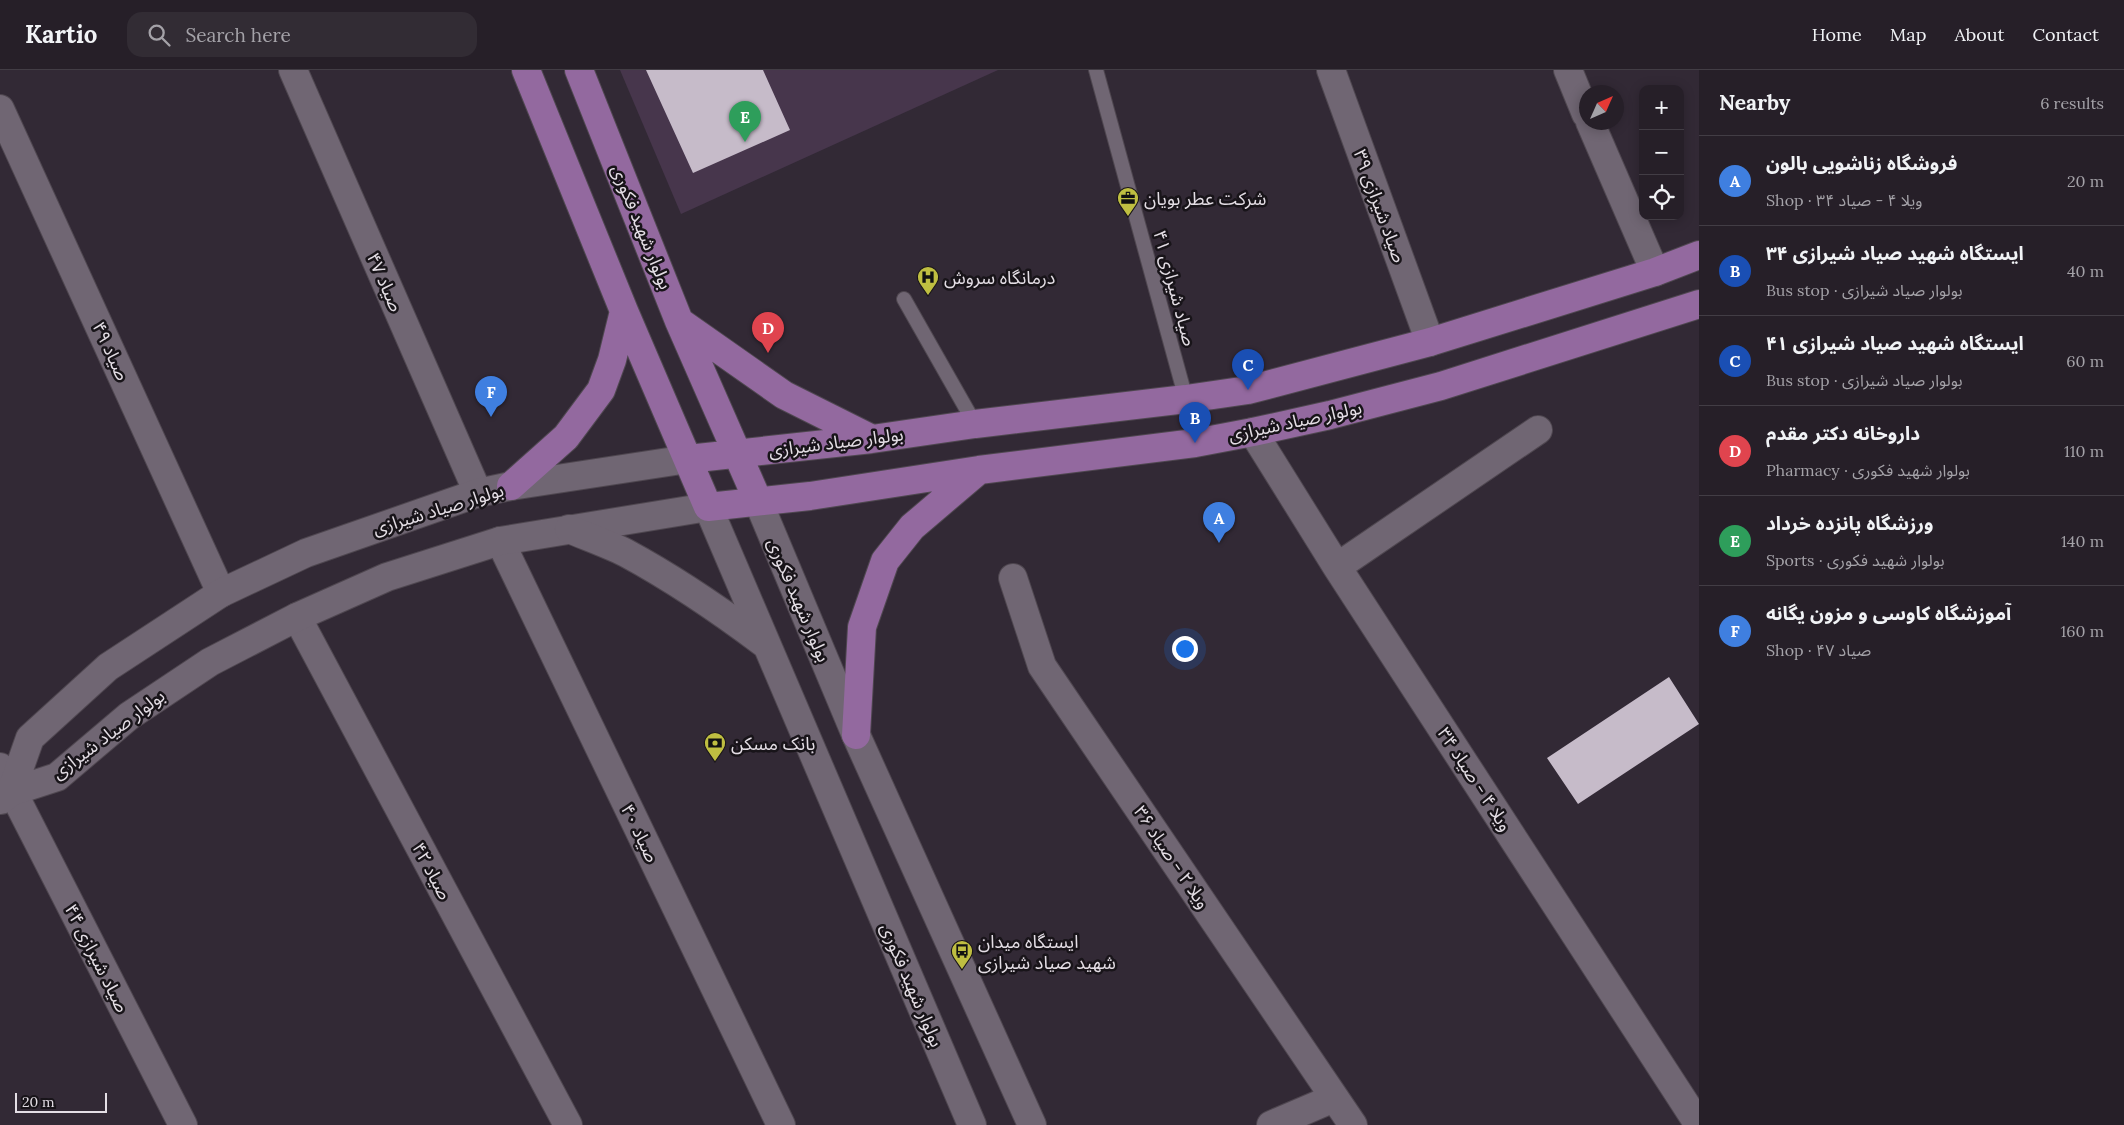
<!DOCTYPE html>
<html lang="en">
<head>
<meta charset="utf-8">
<style>
  :root { --surface:#261f28; --page:#322c34; --text:#f1f3f6; --muted:#a4a2a8; --line:#423d45; --accent:#8c9099 }
  body { margin:0; font-family:Lora,"Noto Sans Arabic",serif; background:var(--page); color:var(--text) }
  .controls { position:absolute; right:15px; top:15px; display:grid; overflow:hidden; border-radius:10px; box-shadow:0 2px 12px #0003 }
  .controls button { width:45px; height:45px; display:grid; place-items:center; padding:0; border:0; border-bottom:1px solid var(--line); background:var(--surface); color:var(--text); font:25px sans-serif }
  .compass { position:absolute; left:1579px; top:15px; width:45px; height:45px; border-radius:50%; background:var(--surface); box-shadow:0 2px 12px #0003; rotate:45deg }
  .scale { position:absolute; left:15px; bottom:12px; width:92px; box-sizing:border-box; padding-left:5px; border:2px solid #e4dee5; border-top:0; font-size:14px; line-height:18px; white-space:nowrap; color:#e4dee5; -webkit-text-stroke:4px #181419; paint-order:stroke }
  .you { position:absolute; left:1184px; top:578px; width:18px; height:18px; margin:-12px; border:4px solid #fff; border-radius:50%; background:#1a73e8; box-shadow:0 0 0 8px #1a73e833 }
  .badge { display:grid; place-items:center; width:32px; height:32px; border-radius:50%; background:var(--accent); color:#fff; font-size:16px; font-weight:700 }
  .pin { position:absolute; translate:-50% -41px; filter:drop-shadow(0 1px 2px #0008) }
  .pin::after { content:''; position:absolute; top:26px; width:18px; height:15px; background:inherit; clip-path:polygon(0 0,100% 0,50% 100%) }
  .list { margin:0; padding:0; list-style:none }
  h2 { display:flex; justify-content:space-between; align-items:center; height:65px; margin:0; padding:0 20px; font-size:21px }
  h2 small { font-size:16px; font-weight:400; color:var(--muted) }
  .list li { display:grid; grid-template-columns:32px 1fr auto; gap:15px; align-items:center; box-sizing:border-box; height:90px; padding:0 20px; border-top:1px solid var(--line) }
  .list b { display:block; font-size:19px; white-space:nowrap }
  .list p { margin:0; font-size:16px; white-space:nowrap; color:var(--muted) }
  .list em { font-size:16px; font-style:normal; color:var(--muted) }
  .icon { flex:none; width:28px; height:28px; fill:none; stroke:currentColor; stroke-width:2; stroke-linecap:round; stroke-linejoin:round }
  .map { position:relative; flex:none; width:1699px; height:1055px; overflow:hidden }
  header { display:flex; align-items:center; gap:30px; box-sizing:border-box; height:70px; padding:0 25px; background:var(--surface); border-bottom:1px solid var(--line) }
  header strong { font-size:24px }
  nav { display:flex; gap:28px; margin-inline-start:auto; font-size:18px }
  .search { width:350px; height:45px; background:var(--page); display:flex; align-items:center; gap:12px; box-sizing:border-box; padding:0 18px; border-radius:15px; color:var(--muted); font-size:19px }
  main { display:flex }
  aside { flex:1; background:var(--surface) }
  .map>svg:first-child { display:block }
  .green { fill:#47364c }
  .building { fill:#c6bbc9 }
  .lines { fill:none; stroke-linecap:round; stroke-linejoin:round }
  .service-casing { stroke:#4f4750; stroke-width:16 }
  .minor-casing { stroke:#4f4750; stroke-width:30 }
  .tertiary-casing { stroke:#4f4750; stroke-width:30 }
  .secondary-casing { stroke:#4f4750; stroke-width:30 }
  .primary-casing { stroke:#4f4750; stroke-width:30 }
  .service { stroke:#706673; stroke-width:14 }
  .minor { stroke:#706673; stroke-width:28 }
  .tertiary { stroke:#706673; stroke-width:28 }
  .secondary { stroke:#706673; stroke-width:28 }
  .primary { stroke:#93699f; stroke-width:28 }
  .labels { text-anchor:middle; dominant-baseline:central; stroke-width:5; stroke-linejoin:round; paint-order:stroke }
  .poi-label { font-size:18px; fill:#e4dee5; stroke:#181419; text-anchor:start }
  .street-label { font-size:18px; fill:#e4dee5; stroke:#181419 }
</style>
</head>
<body>
<header>
<strong>Kartio</strong>
<div class="search"><svg class="icon" aria-label="search" viewBox="0 0 24 24"><circle cx="10" cy="10" r="6"/><path d="M15 15l6 6"/></svg>Search here</div>
<nav><a>Home</a><a>Map</a><a>About</a><a>Contact</a></nav>
</header>
<main>
<div class="map">
<svg width="1699" height="1055" viewBox="0 0 1699 1055">
  <rect width="100%" height="100%" fill="#322935"/>
  <path class="green" d="M620 0H998L681 144Z"/>
  <path class="building" d="M646 0H763L790 60 693 103Z
    M1669 607 1699 654 1578 734 1547 688Z"/>
  <g class="lines">
    <g class="service-casing">
      <path id="service" d="M1096 0 1186 329
        M904 229 975 354"/>
    </g>
    <g class="minor-casing">
      <path id="minor" d="M293 0 478 423
        M1331 0 1430 272
        M1568 0 1586 44
        M0 39 221 523
        M1590 52 1655 202
        M1253 362 1337 497 1699 1055
        M500 471 781 1055
        M1337 497 1538 360
        M1013 508 1042 596 1353 1055
        M297 547 568 1055
        M0 697 183 1055
        M1271 1055 1334 1028"/>
    </g>
    <g class="tertiary-casing">
      <path id="tertiary" d="M11 722 30 668 108 597 221 523 306 483 478 423 511 416 688 389
        M1 730 11 722 57 707 129 646 210 592 297 547 387 507 500 471 708 437"/>
    </g>
    <g class="secondary-casing">
      <path id="secondary" d="M758 431 856 665 1032 1055
        M708 437 972 1055
        M569 459C588 467 608 474 626 483 676 510 721 541 765 574"/>
    </g>
    <g class="primary-casing">
      <path id="primary" d="M526 0 624 241 708 437 810 426 979 400 1195 373 1253 362 1330 345 1441 316 1699 234
        M579 0 679 251 758 431
        M680 252 784 325 872 369
        M688 389 872 369 975 354 1186 329 1248 320 1430 272 1655 202 1699 185
        M511 416 566 367 601 320 612 290 624 241
        M856 665 862 557 885 491 912 457 979 400"/>
    </g>
    <use href="#service" class="service"/>
    <use href="#minor" class="minor"/>
    <use href="#tertiary" class="tertiary"/>
    <use href="#secondary" class="secondary"/>
    <use href="#primary" class="primary"/>
  </g>
  <defs>
    <g id="office-pin" transform="scale(1.125)"><path d="M0 17L-7.5 6A9.5 9.5 0 1 1 7.5 6Z" fill="#bfbe41" stroke="#181419"/><path d="M-6-3h4V-5.5h4V-3h4V5H-6ZM-1-4.5V-3h2v-1.5ZM-6 0V1H6V0Z" fill="#111"/></g>
    <g id="hospital-pin" transform="scale(1.125)"><path d="M0 17L-7.5 6A9.5 9.5 0 1 1 7.5 6Z" fill="#bfbe41" stroke="#181419"/><path d="M-5-5h3v3.5h4V-5h3V5h-3V1.5h-4V5h-3Z" fill="#111"/></g>
    <g id="bank-pin" transform="scale(1.125)"><path d="M0 17L-7.5 6A9.5 9.5 0 1 1 7.5 6Z" fill="#bfbe41" stroke="#181419"/><path d="M-6-4H6V4H-6ZM0-2.3a2.3 2.3 0 1 0 0 4.6a2.3 2.3 0 1 0 0-4.6Z" fill="#111"/></g>
    <g id="bus-pin" transform="scale(1.125)"><path d="M0 17L-7.5 6A9.5 9.5 0 1 1 7.5 6Z" fill="#bfbe41" stroke="#181419"/><path d="M-5-6H5V4H4V6H2V4H-2V6H-4V4H-5ZM-3.5-4V0h7V-4ZM-3.5 1.2v1.5H-2V1.2ZM2 1.2v1.5H3.5V1.2Z" fill="#111"/></g>
  </defs>
  <g fill-rule="evenodd">
    <use href="#office-pin" x="1128" y="128"/>
    <use href="#hospital-pin" x="928" y="207"/>
    <use href="#bank-pin" x="715" y="673"/>
    <use href="#bus-pin" x="962" y="881"/>
  </g>
  <g class="labels">
    <g class="poi-label">
      <text x="1144" y="128">شرکت عطر بویان</text>
      <text x="944" y="207">درمانگاه سروش</text>
      <text x="731" y="673">بانک مسکن</text>
      <text x="978" y="871">ایستگاه میدان<tspan x="978" dy="21">شهید صیاد شیرازی</tspan></text>
    </g>
    <g class="street-label">
      <text transform="translate(1380 136) rotate(70)">صیاد شیرازی ۳۹</text>
      <text transform="translate(642 157) rotate(68)">بولوار شهید فکوری</text>
      <text transform="translate(385 212) rotate(66)">صیاد ۴۷</text>
      <text transform="translate(1175 218) rotate(75)">صیاد شیرازی ۴۱</text>
      <text transform="translate(111 281) rotate(65)">صیاد ۴۹</text>
      <text transform="translate(1295 351) rotate(-12)">بولوار صیاد شیرازی</text>
      <text transform="translate(836 372) rotate(-7)">بولوار صیاد شیرازی</text>
      <text transform="translate(438 439) rotate(-17)">بولوار صیاد شیرازی</text>
      <text transform="translate(799 530) rotate(67)">بولوار شهید فکوری</text>
      <text transform="translate(108 664) rotate(-37)">بولوار صیاد شیرازی</text>
      <text transform="translate(1475 709) rotate(57)">ویلا ۴ - صیاد ۳۴</text>
      <text transform="translate(640 763) rotate(64)">صیاد ۴۰</text>
      <text transform="translate(1172 787) rotate(56)">ویلا ۲ - صیاد ۳۶</text>
      <text transform="translate(432 801) rotate(62)">صیاد ۴۲</text>
      <text transform="translate(97 888) rotate(63)">صیاد شیرازی ۴۴</text>
      <text transform="translate(912 915) rotate(67)">بولوار شهید فکوری</text>
    </g>
  </g>
</svg>
<div class="controls">
<button>+</button>
<button>−</button>
<button><svg class="icon" aria-label="locate" viewBox="0 0 24 24"><circle cx="12" cy="12" r="6"/><path d="M12 2v4M12 18v4M2 12h4M18 12h4"/></svg></button>
</div>
<svg class="compass" viewBox="-18 -18 36 36"><path d="M0-13l5 13h-10z" fill="#e53935"/><path d="M0 13l5-13h-10z" fill="#a4a2a8"/></svg>
<div class="scale">20 m</div>
<div class="you"></div>
<div class="pin badge" style="left:1219px;top:473px;background:#3f7fe0">A</div>
<div class="pin badge" style="left:1195px;top:373px;background:#1a4fb4">B</div>
<div class="pin badge" style="left:1248px;top:320px;background:#1a4fb4">C</div>
<div class="pin badge" style="left:768px;top:283px;background:#e0444e">D</div>
<div class="pin badge" style="left:745px;top:72px;background:#2e9e5b">E</div>
<div class="pin badge" style="left:491px;top:347px;background:#3f7fe0">F</div>
</div>
<aside>
<h2>Nearby<small>6 results</small></h2>
<ul class="list">
<li><span class="badge" style="background:#3f7fe0">A</span><div><b>فروشگاه زناشویی بالون</b><p>Shop · ویلا ۴ - صیاد ۳۴</p></div><em>20 m</em></li>
<li><span class="badge" style="background:#1a4fb4">B</span><div><b>ایستگاه شهید صیاد شیرازی ۳۴</b><p>Bus stop · بولوار صیاد شیرازی</p></div><em>40 m</em></li>
<li><span class="badge" style="background:#1a4fb4">C</span><div><b>ایستگاه شهید صیاد شیرازی ۴۱</b><p>Bus stop · بولوار صیاد شیرازی</p></div><em>60 m</em></li>
<li><span class="badge" style="background:#e0444e">D</span><div><b>داروخانه دکتر مقدم</b><p>Pharmacy · بولوار شهید فکوری</p></div><em>110 m</em></li>
<li><span class="badge" style="background:#2e9e5b">E</span><div><b>ورزشگاه پانزده خرداد</b><p>Sports · بولوار شهید فکوری</p></div><em>140 m</em></li>
<li><span class="badge" style="background:#3f7fe0">F</span><div><b>آموزشگاه کاوسی و مزون یگانه</b><p>Shop · صیاد ۴۷</p></div><em>160 m</em></li>
</ul>
</aside>
</main>
</body>
</html>
